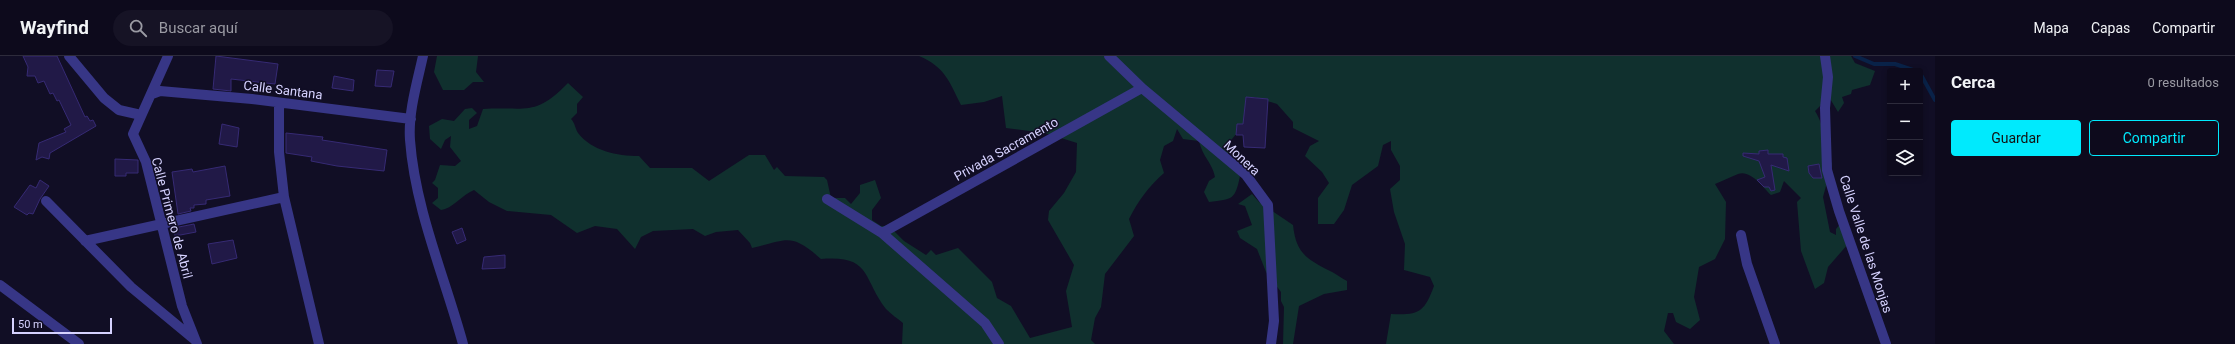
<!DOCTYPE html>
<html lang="es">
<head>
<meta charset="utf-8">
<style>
  :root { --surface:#0d0a1c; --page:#161325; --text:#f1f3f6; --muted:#9a9aa3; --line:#2d2b3b; --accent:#00eafd }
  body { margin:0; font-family:Roboto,sans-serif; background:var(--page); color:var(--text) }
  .controls { position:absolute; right:12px; top:12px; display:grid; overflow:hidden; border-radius:4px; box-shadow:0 2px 6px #0003 }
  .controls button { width:36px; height:36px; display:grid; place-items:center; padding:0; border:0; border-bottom:1px solid var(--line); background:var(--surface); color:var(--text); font:20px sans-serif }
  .scale { position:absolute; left:12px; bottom:10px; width:100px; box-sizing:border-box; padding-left:4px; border:2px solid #d6d2ff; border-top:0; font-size:11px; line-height:14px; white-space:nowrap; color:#d6d2ff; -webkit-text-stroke:3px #110e25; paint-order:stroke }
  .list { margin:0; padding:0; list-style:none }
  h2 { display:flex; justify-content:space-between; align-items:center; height:52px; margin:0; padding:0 16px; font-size:17px }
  h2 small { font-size:13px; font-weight:400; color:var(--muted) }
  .actions { display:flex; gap:8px; padding:12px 16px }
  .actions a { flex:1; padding:9px 0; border:1px solid var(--accent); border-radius:4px; text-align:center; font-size:14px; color:var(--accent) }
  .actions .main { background:var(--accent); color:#111 }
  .icon { flex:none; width:22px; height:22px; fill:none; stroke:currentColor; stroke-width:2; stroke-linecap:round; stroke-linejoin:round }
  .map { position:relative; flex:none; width:1935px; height:288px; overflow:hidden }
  header { display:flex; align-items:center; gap:24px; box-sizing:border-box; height:56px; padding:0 20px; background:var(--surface); border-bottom:1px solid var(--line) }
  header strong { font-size:19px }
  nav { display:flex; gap:22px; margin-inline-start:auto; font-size:14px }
  .search { width:280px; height:36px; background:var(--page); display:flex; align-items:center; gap:10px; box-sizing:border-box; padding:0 14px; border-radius:22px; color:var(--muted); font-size:15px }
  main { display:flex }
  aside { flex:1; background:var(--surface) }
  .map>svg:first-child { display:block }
  .green { fill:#10302e }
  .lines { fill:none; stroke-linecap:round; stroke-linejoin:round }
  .stream { stroke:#092248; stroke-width:4 }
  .building { fill:#211947; stroke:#362a74 }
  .minor { stroke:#373686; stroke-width:10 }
  .labels { text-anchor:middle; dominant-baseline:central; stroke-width:3; stroke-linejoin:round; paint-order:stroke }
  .street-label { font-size:13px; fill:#d6d2ff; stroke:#110e25 }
</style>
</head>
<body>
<header>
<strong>Wayfind</strong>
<div class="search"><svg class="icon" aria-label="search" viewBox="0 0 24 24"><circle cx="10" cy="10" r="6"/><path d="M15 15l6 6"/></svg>Buscar aquí</div>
<nav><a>Mapa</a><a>Capas</a><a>Compartir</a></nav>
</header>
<main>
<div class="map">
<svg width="1935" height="288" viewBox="0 0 1935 288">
  <rect width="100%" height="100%" fill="#110e25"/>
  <path class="green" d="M437 0H478L476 16 484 26H473L464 34H443L434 16Z
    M919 0H1851L1855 7 1875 15 1870 29 1852 34 1851 38 1842 41 1844 47 1838 56 1829 41 1815 55C1827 74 1822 88 1832 108L1823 141 1830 176 1836 179V173L1841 167 1848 188 1828 211 1824 227 1815 233 1801 195 1797 146 1801 142 1784 125 1780 136 1771 139C1763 131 1750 113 1738 118 1730 121 1723 125 1715 128L1726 146 1725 183 1715 203 1699 211 1694 241 1700 264 1690 273 1676 266 1673 257H1668L1664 275 1674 288H1386L1391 258C1419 259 1424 257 1434 230L1430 221 1404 214 1405 188 1394 156 1390 133 1400 124V110L1391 94V85L1383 89 1378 110 1352 129 1344 154 1334 168H1318V142L1329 127 1322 116 1305 100 1310 90 1319 85 1293 72V66L1277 48 1254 41 1247 65 1227 89 1229 100 1240 120C1235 144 1233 143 1209 146L1204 136 1209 125 1215 121C1212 106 1203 102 1199 85L1183 83 1177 73 1173 85 1164 90 1160 104 1164 117C1149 130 1138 145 1129 163L1134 180 1105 218 1101 251 1095 262 1091 284 1095 288H902L903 267C898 263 891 258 886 253 862 222 872 199 821 203 790 176 788 184 752 192L750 187 738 174 716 176 705 180 693 173 653 175 641 181 635 193 617 173 595 170 577 177 551 159 507 155 489 146 474 134C462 139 452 153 441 154L432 147 438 142V132L432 127 435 124 440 109 455 110 461 105 450 91 451 80 445 84 441 93 430 83 429 70 442 63 454 65 465 53 472 52 477 57 469 64V73L477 70 483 53C525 50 534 62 568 27L583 41 577 48V57L571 63C575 67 575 72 578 77 592 95 617 100 639 100L650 112H692L709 125 749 99H765L774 114 777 111 785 120 824 121 827 124 831 142H845L851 148 860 137V129L875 124 881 142 872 154V164L881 170H889L904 185 926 199 931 194 936 199 958 192 992 226 997 242 1011 250 1030 282 1072 271 1066 235 1074 209 1048 164 1049 155 1064 137 1076 116 1077 87 1045 77 1006 72 1002 40 984 46 961 49C949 25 945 11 919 0Z
    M1252 138 1259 146 1293 169C1296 196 1305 202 1328 214 1335 217 1341 222 1347 225V234L1324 238 1299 250 1293 288H1283L1284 251 1281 245V236L1266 216 1257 193 1240 182 1237 175 1252 169 1245 150 1238 148Z"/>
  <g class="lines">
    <path class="stream" d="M1855 0 1874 8H1895L1916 15
      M1920 17 1935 44"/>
  </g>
  <path class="building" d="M23 0H57L85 61 87 60 90 65 93 64 96 70 50 97 49 103 42 101 36 104 39 87 66 76 64 73 71 69 59 44 57 45 53 37 50 38 44 25 38 27 35 20H27L28 11Z
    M216 0 278 8 275 28 231 23V35L213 33Z
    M377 14 394 15 391 31 375 30Z
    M334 20 354 24 353 35 332 32Z
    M1246 41 1268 43 1265 92 1244 91 1243 79H1236L1237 68H1243Z
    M222 68 239 72 237 91 219 88Z
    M286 77 323 81 322 84 387 94 384 115 337 110 311 105 312 101 286 97Z
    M1768 94V98H1783V101L1787 102 1789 115 1771 109 1775 134 1771 135 1769 131H1764L1757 124 1765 121 1759 105 1743 100V97L1759 98V95Z
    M115 103 138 104V117H126V120H115Z
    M1819 108 1822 122H1813L1809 117 1808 110Z
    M225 110 230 140 206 144V148L194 149V152H190L191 155 178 158 172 116 192 113 193 116Z
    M40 124 49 130 40 143 33 158 29 157 27 159 14 151 30 129 36 132Z
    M194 168 196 176 175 180 174 172Z
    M462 172 466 184 457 188 452 176Z
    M233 184 237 202 212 208 208 188Z
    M505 199V212L482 213 484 201Z"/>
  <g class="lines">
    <path class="minor" d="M69 0 104 42 119 54 141 59
      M168 0 133 78 146 106 182 250 197 288
      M423 0C417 27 408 57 410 84 415 153 445 222 463 288
      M1109 0 1142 32 1246 119 1268 149 1274 265 1271 288
      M1825 0 1828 21 1825 52 1827 114 1839 155 1886 288
      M152 38 160 35 252 43 411 63
      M279 47V96L284 141 319 288
      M827 143 882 177 985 267 999 288
      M46 145 131 231 195 284
      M882 177 1142 32
      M1741 179 1747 208 1775 288
      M85 185 284 141
      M0 229 79 288"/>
  </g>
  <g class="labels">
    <g class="street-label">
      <text transform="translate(283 34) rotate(7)">Calle Santana</text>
      <text transform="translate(1006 93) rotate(-29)">Privada Sacramento</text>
      <text transform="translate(1242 102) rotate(43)">Monera</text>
      <text transform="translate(172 162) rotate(75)">Calle Primero de Abril</text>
      <text transform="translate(1866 188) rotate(72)">Calle Valle de las Monjas</text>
    </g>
  </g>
</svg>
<div class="controls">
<button>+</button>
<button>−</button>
<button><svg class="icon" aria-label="layers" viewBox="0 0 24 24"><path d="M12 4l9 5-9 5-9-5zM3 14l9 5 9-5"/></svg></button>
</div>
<div class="scale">50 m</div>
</div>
<aside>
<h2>Cerca<small>0 resultados</small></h2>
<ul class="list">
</ul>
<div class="actions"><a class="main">Guardar</a><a>Compartir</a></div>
</aside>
</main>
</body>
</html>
